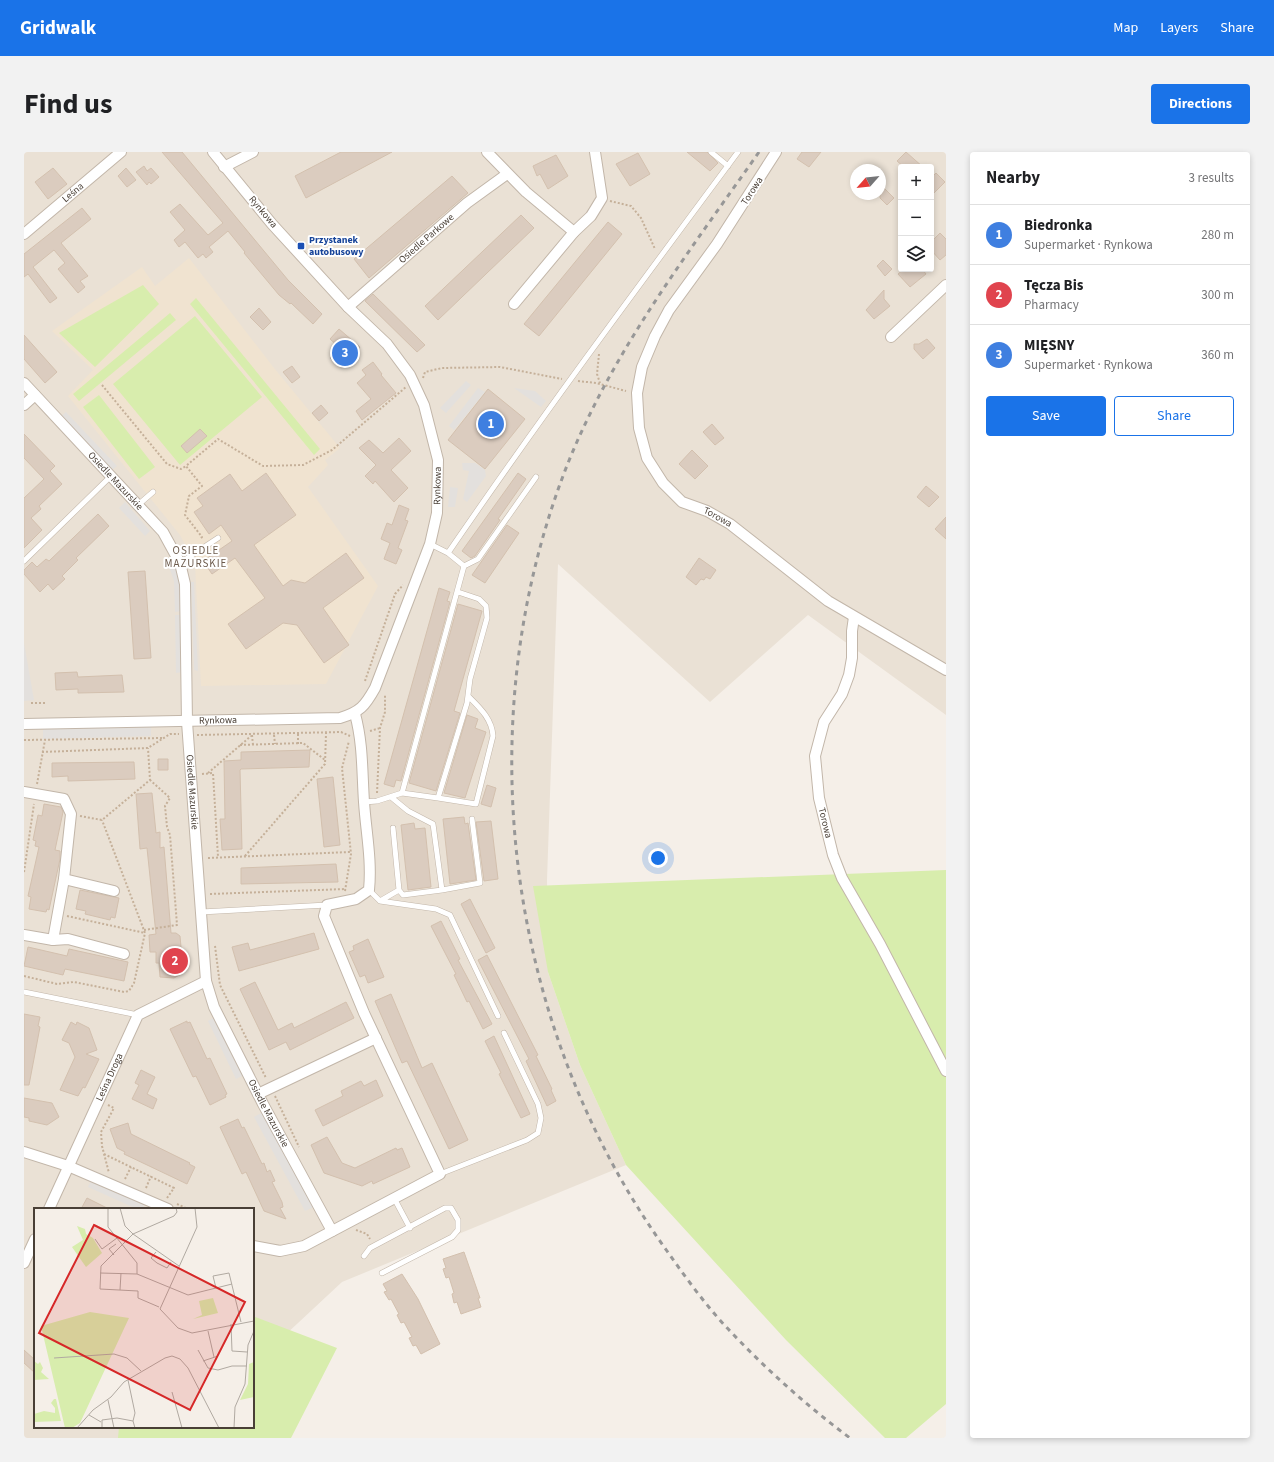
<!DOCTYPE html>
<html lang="en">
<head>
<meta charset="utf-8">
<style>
  :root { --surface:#fff; --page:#f2f2f2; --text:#202124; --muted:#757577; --line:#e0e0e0; --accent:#1a73e8 }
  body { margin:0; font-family:"Source Sans 3",sans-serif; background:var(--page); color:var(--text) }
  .controls { position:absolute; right:12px; top:12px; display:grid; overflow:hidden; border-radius:4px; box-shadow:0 2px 6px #0003 }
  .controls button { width:36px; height:36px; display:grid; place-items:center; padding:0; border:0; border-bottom:1px solid var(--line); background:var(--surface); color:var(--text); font:20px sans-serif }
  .compass { position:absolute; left:826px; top:12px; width:36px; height:36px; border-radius:50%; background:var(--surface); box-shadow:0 2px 6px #0003; rotate:243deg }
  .you { position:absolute; left:634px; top:706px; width:14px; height:14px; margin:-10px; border:3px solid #fff; border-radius:50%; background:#1a73e8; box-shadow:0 0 0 6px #1a73e833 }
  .badge { display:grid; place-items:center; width:26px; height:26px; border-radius:50%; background:var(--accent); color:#fff; font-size:13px; font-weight:700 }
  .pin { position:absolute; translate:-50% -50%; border:2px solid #fff; box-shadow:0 1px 4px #0006 }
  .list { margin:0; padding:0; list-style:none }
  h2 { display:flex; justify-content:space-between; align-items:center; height:52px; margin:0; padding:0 16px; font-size:17px }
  h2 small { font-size:13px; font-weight:400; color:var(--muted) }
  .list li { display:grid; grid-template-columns:26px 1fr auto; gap:12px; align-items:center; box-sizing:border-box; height:60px; padding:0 16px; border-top:1px solid var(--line) }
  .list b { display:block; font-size:15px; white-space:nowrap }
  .list p { margin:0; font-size:13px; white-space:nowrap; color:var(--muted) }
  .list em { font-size:13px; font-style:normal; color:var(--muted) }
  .actions { display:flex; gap:8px; padding:12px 16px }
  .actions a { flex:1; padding:9px 0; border:1px solid var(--accent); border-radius:4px; text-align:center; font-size:14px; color:var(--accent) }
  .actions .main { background:var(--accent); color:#fff }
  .icon { flex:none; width:22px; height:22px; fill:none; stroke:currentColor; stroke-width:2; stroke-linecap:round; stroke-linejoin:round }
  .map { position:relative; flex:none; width:922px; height:1286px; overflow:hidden; border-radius:4px }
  header { display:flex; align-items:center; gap:24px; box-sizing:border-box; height:56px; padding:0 20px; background:var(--accent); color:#fff }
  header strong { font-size:19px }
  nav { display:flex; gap:22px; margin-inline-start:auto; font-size:14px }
  .intro { display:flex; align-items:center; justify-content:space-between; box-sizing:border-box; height:96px; padding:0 24px }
  h1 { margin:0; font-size:28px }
  .button { padding:10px 18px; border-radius:4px; background:var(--accent); color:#fff; font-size:14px; font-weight:700 }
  main { display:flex; gap:24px; padding:0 24px }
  aside { flex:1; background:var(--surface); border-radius:4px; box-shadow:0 2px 6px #0003 }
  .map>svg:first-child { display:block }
  .residential { fill:#eae1d5; fill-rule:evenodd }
  .education { fill:#f0e3d0 }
  .green { fill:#d8edad }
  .parking { fill:#e3e0dd }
  .building { fill:#dbccbf; stroke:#d3c0ae }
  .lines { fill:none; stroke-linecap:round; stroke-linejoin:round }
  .lane-casing { stroke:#c2b6a9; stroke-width:6 }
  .street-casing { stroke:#c2b6a9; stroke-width:12 }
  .path { stroke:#c5b099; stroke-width:2; stroke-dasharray:2 2; stroke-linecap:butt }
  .lane { stroke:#fff; stroke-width:5 }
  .street { stroke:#fff; stroke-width:10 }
  .rail { stroke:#979797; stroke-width:3; stroke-dasharray:5 5; stroke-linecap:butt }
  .transit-dot { fill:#1a4fb4; stroke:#fff; stroke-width:1.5 }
  .labels { text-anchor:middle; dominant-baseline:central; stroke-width:4; stroke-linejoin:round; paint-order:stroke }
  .street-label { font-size:10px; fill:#493f36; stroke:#fff }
  .transit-label { font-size:10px; font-weight:bold; fill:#164399; stroke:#fff; text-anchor:start }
  .neighbourhood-label { font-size:11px; letter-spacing:1px; fill:#6d5b4c; stroke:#fff }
  .inset-road { fill:none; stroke:#b0a9a1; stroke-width:1 }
  .view { fill:#d62828; fill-opacity:0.15; stroke:#d62828; stroke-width:2 }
  .inset-edge { fill:none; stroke:#493f36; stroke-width:2 }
</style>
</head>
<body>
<header>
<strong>Gridwalk</strong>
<nav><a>Map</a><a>Layers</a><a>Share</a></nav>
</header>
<div class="intro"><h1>Find us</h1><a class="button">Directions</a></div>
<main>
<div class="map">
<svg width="922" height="1286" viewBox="0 0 922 1286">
  <rect width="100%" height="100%" fill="#f5efe8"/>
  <path class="residential" d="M0 0H922V563L784 463 686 550 534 412 523 728 524 820 556 913 602 1013 318 1130 229 1213V1057H11V1275H164L152 1286H0ZM877 15H907V117H877ZM832 18H856V42H832Z"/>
  <path class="education" d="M165 106 250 216 316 296 301 308 304 313 284 335 354 434 302 532 177 534 171 412 156 383 44 244 69 218 28 179 118 115 131 134Z"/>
  <path class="green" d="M119 133 135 152 71 215 35 181Z
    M172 146 296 297 290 303 166 152Z
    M146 161 152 168 55 249 49 242Z
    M171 164 238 245 156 313 89 232Z
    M75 243 131 315 115 327 59 255Z
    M922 718V1252L882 1286H861L762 1188 602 1013 556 913 524 820 509 734Z
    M229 1164 313 1196 267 1286H94L95 1275H229Z"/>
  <path class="parking" d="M442 229 447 233 422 261 416 256Z
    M454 236 461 240 430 278 425 274Z
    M490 236 511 239 522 249 517 255Z
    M42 260 93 314 87 319 36 265Z
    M438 311H451L461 318 462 324 443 350 439 347 445 319 439 318Z
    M426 335 434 336 431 355H424Z
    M101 350 126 379 121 384 95 356Z
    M143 409 151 410 158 429V459L151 460 150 429Z
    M167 430H170L174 519 170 518Z
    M151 463H158L159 520 152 521Z
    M0 491 10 548 0 549Z
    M127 574V584L19 587V577Z
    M191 865 220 923 212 927 184 869Z
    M239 960 290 1055 281 1059 230 965Z
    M68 1027 121 1051 119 1057H113L64 1035Z"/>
  <path class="building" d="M138 0H158L264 128 298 162 289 172 267 151 266 152 255 143 220 101 221 100 204 79 185 95 189 100 182 106 179 102 174 106 161 90 155 95 150 88 161 78 146 60 156 52 184 83 199 71Z
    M317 0H368L282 46 271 24Z
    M663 0H683L694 11 686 19Z
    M778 0H797L785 15 773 7Z
    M882 0 899 15H880L873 9Z
    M614 1 626 22 606 34 592 12Z
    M532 3 544 24 524 37 516 22 513 24 509 14Z
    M120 14 123 19 127 16 135 25 127 32 125 30 123 33 112 20Z
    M29 16 43 32 24 47 11 30Z
    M102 16 112 28 103 35 94 24Z
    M912 21 921 30 907 44V26Z
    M428 24 444 41 345 126 330 107Z
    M856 32 870 46 863 53 856 46Z
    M58 56 67 67 37 91 64 124 56 129 61 135 54 141 34 117 41 111 30 98 9 115 33 146 26 151 4 122 0 125V102Z
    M497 63 510 76 414 168 401 154Z
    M584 70 598 82 515 184 500 172Z
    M916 81 922 87V103L916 108 907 98V90Z
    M859 108 868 117 861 124 853 114Z
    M880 117H898L902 122 886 135 874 122Z
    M860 138V147L866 154 850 167 842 158Z
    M349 142 401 193 393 200 341 149Z
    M235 156 247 170 239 178 226 165Z
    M315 177 336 195 318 216 306 206 316 196 306 187Z
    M0 183 33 220 21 231 0 207Z
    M903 187 911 196 899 207 890 197V192H895Z
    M349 210 358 222 357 223 372 241 338 268 332 259 347 247 333 231 342 223 338 218Z
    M268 214 276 225 268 231 259 220Z
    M464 237 501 267 461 317 424 288Z
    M297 253 304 261 295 269 288 261Z
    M688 272 700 286 691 293 679 280Z
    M176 277 183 284 163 301 157 294Z
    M0 282 31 314 26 319 38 332 15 354 17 357 7 366 18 378 0 396V346L20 327 0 306Z
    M375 286 387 299 367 318 384 336 370 350 351 329 349 332 341 324 352 313 335 296 345 288 359 301Z
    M668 298 684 314 671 327 655 312Z
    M242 321 272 363 230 393 259 434 267 428 281 431 322 401 340 426 299 456 325 493 300 511 273 473 259 471 222 497 204 472 241 446 211 406 188 422 179 409 208 389 197 373 185 382 170 360 179 354 173 346 206 322 218 339Z
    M494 321 502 327 474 367 476 368 451 404 447 406 438 399Z
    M902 334 915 345 905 355 893 345Z
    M375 353 385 357 381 368 384 369 374 396 378 398 372 412 360 407 366 391 357 387 363 371 368 373Z
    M74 362 85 374 52 406 54 408 38 424 41 427 29 438 24 432 16 440 0 422V418L8 410 13 415 22 407 25 409Z
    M922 365V387L911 377Z
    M483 373 495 381 461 431 448 423Z
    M675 406 692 418 686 427 682 425 680 428 677 427 672 433 662 425Z
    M121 419 127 506 110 507 104 420Z
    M415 436 426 440 423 449 426 450 377 629 372 628 370 635 360 632Z
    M434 452 458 459 430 559 436 561 412 639 385 631Z
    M53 520 54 525 98 523 100 540 54 541V537L32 538 31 521Z
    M443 563 454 567 451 576 462 580 441 646 420 641Z
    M286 598 285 615 217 617 216 618 218 697 198 698 196 667H201L200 609 217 608V600Z
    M134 607H144V618H134Z
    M110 610 111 627 44 629V624L28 625V611Z
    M309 625 316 693 300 695 293 627Z
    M463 633 472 636 467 655 457 652Z
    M128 641 132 681 136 680V696L140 695 147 781H152L156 784 157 795 159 797V821L150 826 136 825 135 811H132V800H126L125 783 132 782 123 696 116 697 112 642Z
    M20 652 37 655 39 660 31 698 36 699V707L25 758 23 757 22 760 5 757 7 745 4 744 15 695 11 694 12 689 9 688 14 663 18 664Z
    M440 665 441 672 444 671 452 728 426 732 419 667Z
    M467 669 474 727 460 729 452 670Z
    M390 671 391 677 401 676 407 735 384 738 377 673Z
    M312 712 314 730 217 732V716Z
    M56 738 95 746 91 766 87 765 86 768 61 762 62 759 52 757Z
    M446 747 471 796 462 801 437 752Z
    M417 769 436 807 434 808 468 872 459 877 445 849 443 850 430 823 432 822 407 774Z
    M290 781 295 797 215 819 208 795 224 791 226 798Z
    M344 787 360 825 344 831 341 823 336 825 325 800 330 798 329 794Z
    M4 795 43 804 45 797 104 810 100 829 41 817 39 823 0 814Z
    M463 803 514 903 512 904 528 937 527 938 532 949 523 954 502 909 505 907 454 808Z
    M231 830 254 878 268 871 270 876 322 850 330 866 266 898 262 890 245 898 216 837Z
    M367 842 398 916 408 911 444 988 425 997 383 909 378 911 351 849Z
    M0 862 16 865 14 874 16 875 5 933H0Z
    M163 869V871L166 870 183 907 186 906 203 942 201 943 202 945 186 953 172 924 169 925 146 877Z
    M47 870 52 873 53 870 65 876 73 898 62 902 75 907 61 936 59 935 54 944 36 938 51 905 45 891 38 888Z
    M470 884 506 962 497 966 475 922 477 921 461 889Z
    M117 918 131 925 123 942 133 947 129 957 108 947 115 933 111 931Z
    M352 928 359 944 299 974 291 958 319 944 317 939 337 929 340 934Z
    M0 946 28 951 35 965 23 973 5 969V966L0 965Z
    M214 967 218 976 220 975 238 1012 240 1011 243 1020 246 1018 251 1029 248 1030 258 1050 259 1055 256 1056 262 1067 240 1059 222 1020 218 1022 196 975Z
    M104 971 107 982 166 1011 165 1012 171 1015 163 1032 100 1002 101 1000 93 996 86 977Z
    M303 985 318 1011 331 1016 372 996 373 998 378 996 386 1015 349 1032 348 1029 338 1034 300 1021 287 993Z
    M63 1046 85 1057H57Z
    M440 1100 456 1146H454L457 1155 437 1162 433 1150 430 1151 428 1142 430 1141 425 1125 422 1126 419 1117 422 1116 419 1107Z
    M378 1122 394 1147 416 1192 397 1202 392 1193 389 1194 385 1186 388 1185 380 1170 377 1171 373 1163 375 1162 367 1147 365 1148 360 1140 363 1139 359 1132Z
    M0 1198 11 1208V1221L0 1211Z"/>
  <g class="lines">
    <g class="lane-casing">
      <path id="lane" d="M687 0 704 14
        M114 353 129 340
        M406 392 424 401 440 414 454 407 512 325
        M424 401C517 265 616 132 714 0
        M0 409 87 324
        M156 411 194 386
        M434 440 455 447 462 454 463 466 446 527 443 551 414 646 378 641 440 414
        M367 645 384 659 409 672 418 738 456 731 448 667
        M414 646 452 652 469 584C468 567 456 556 444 544
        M340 650 353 649 378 641
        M369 676 375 738 379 743 418 738
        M345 738 356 749 375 738
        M356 749 412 757 426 763 474 864
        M177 760 303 753
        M0 840 114 863
        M416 1022 503 988 514 981 517 966 514 952 480 881
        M370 1046 386 1076
        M340 1104 346 1096 421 1056H427L434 1068V1078L428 1085 358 1121"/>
    </g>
    <g class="street-casing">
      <g id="street">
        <path d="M463 0 502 40 550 80"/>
        <path id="s1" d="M752 0 693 92 645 158 631 184 618 215 613 241 615 276 623 306 639 331 658 350 683 359 706 372 804 449 922 518"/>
        <path d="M200 15 229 0"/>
        <path id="s2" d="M0 82 97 0"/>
        <path d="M490 152 550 80 567 64 578 46 571 0"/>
        <path id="s3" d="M324 155 443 51 483 22"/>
        <path d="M867 185 922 133"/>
        <path id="s4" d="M0 231 139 380 156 411 161 432 163 570 182 829 190 855 239 952 308 1079"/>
        <path d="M0 253 11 243"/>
        <path id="s5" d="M830 465 828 479V506L825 523 818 542 800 570 791 604 795 646 809 703 818 726 856 792 922 919"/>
        <path id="s6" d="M0 572 316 566C336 560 341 554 351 536L406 392 413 361 414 308 400 253 386 223 363 192 324 155 248 72 189 0"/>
        <path d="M0 640 40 647 47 662 40 727 29 788 0 783"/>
        <path d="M40 727 90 739"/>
        <path d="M29 788 44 787 100 802"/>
        <path d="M234 942 352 886"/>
        <path d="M0 1000 44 1014 144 1057"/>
        <path id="s7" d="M25 1057 114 863 182 829"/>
        <path d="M229 1094 256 1099 280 1094 416 1022 340 861 300 764 303 753 332 747 345 738C348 708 342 680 340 650 338 620 339 591 331 562"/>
        <path d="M0 1111 11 1087"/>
      </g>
    </g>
    <path class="path" d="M586 49 607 54 617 66 631 97
      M575 202 573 222 576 231
      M399 226 401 220 418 216 476 215 538 227
      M554 229 572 231 602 239
      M78 233 143 312 157 317 162 314
      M177 386 178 385 161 363 165 344 178 334 162 314 194 287 239 314 279 313 308 298 382 235
      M341 529 371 442 379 433
      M7 551H21
      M346 579 356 576
      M274 582V592
      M173 583 317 580 326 584
      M228 583 229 593
      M250 583 251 592
      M0 588 139 586
      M216 593 279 591 301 608
      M18 600 124 596 146 582H155
      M184 621 227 584
      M178 622 189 621 194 705
      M13 632 21 588
      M353 641 356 576 361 560V543
      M56 664 78 668 126 628 124 596
      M221 704 301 612 302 581
      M184 706 326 700
      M0 720 10 652
      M321 739 327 702 318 616 325 589
      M186 742 322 737
      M43 764 121 781
      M120 778 153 773 146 683 143 675 141 654 146 646 126 628
      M191 794 196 833 242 926
      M0 824 33 832 50 830 100 840 105 839 110 831 121 781 78 668
      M251 944 275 995
      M84 953 90 956 77 980 78 994 85 1021
      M80 1002 150 1036 143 1046
      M101 1027 107 1015
      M122 1036 127 1024
      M153 1052 164 1057
      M332 1078 343 1082 346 1087"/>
    <use href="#lane" class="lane"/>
    <use href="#street" class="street"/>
    <path class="rail" d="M735 0C665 100 590 197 544 311 442 569 481 874 643 1099 662 1126 683 1155 706 1179 743 1218 783 1254 826 1286"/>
  </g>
  <rect class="transit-dot" x="273" y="90" width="8" height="8" rx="2"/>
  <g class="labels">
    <g class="street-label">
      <text transform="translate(728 39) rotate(-57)">Torowa</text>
      <text stroke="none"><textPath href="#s2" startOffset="64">Leśna</textPath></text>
      <text transform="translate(239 60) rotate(50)">Rynkowa</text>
      <text stroke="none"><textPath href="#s3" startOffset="104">Osiedle Parkowe</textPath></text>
      <text stroke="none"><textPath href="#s4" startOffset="134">Osiedle Mazurskie</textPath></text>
      <text stroke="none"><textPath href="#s6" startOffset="577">Rynkowa</textPath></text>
      <text stroke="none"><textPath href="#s1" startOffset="442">Torowa</textPath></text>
      <text stroke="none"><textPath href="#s6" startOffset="194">Rynkowa</textPath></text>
      <text stroke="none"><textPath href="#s4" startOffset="469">Osiedle Mazurskie</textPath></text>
      <text stroke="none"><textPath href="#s5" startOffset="215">Torowa</textPath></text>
      <text stroke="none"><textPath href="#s7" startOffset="145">Leśna Droga</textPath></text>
      <text stroke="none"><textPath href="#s4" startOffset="805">Osiedle Mazurskie</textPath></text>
    </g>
    <g class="transit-label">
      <text x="285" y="88">Przystanek<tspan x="285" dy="12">autobusowy</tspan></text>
    </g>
    <g class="neighbourhood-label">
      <text x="172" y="398">OSIEDLE<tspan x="172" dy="13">MAZURSKIE</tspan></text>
    </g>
  </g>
  <g transform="translate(10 1056)">
    <rect width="220" height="220" fill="#f5efe8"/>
    <path d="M43 18 51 21 52 26 59 30 68 45 52 59 38 39 49 32ZM179 90 184 105 159 111 168 107 165 93ZM56 104 95 110 46 215 38 220H31L7 118ZM0 153 4 156 6 154 9 160 7 164 15 171 0 172ZM220 154V189L206 192 214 176 215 156ZM20 191H22L27 213 0 214V206L10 203 21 205V200L17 195Z" fill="#d8edad"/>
    <path class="inset-road" d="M74 0V19L103 55V66M86 0 91 18 99 26 140 8 143 4 142 0M161 0 163 19 126 101 144 120 158 125 220 113M61 31 68 41 83 30M122 44 117 50 123 55 133 60 137 54M80 47 75 41 82 36M66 65 103 66 154 87 198 76M182 80 179 68 195 65 207 114M86 82 87 65M125 99 104 90V83L66 81 67 58 99 26 145 58M197 116 198 143 213 144M174 123 180 149M164 142 174 160 184 162 198 158H213M20 150 80 146 93 150 107 163M169 153 184 148M94 172 101 205 99 213M138 184 148 220M74 192 80 220M55 207 67 214M43 220 59 202 77 189 90 174 131 150 138 148 146 151 154 160 185 220M68 220V212L83 210 99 213 101 220M200 220 201 199 211 176 214 137 220 123"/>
    <path class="view" d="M60 17 211 94 156 202 5 125Z"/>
    <rect width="220" height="220" class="inset-edge"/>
  </g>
</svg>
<div class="controls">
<button>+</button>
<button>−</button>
<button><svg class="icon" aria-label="layers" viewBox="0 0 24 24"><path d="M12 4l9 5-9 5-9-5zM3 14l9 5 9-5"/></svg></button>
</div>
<svg class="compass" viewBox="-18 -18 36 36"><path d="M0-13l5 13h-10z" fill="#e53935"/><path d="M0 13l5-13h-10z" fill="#757577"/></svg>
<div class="you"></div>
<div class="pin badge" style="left:467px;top:272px;background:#3f7fe0">1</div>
<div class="pin badge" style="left:151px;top:809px;background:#e0444e">2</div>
<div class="pin badge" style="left:321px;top:201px;background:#3f7fe0">3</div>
</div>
<aside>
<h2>Nearby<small>3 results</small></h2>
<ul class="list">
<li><span class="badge" style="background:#3f7fe0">1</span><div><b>Biedronka</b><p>Supermarket · Rynkowa</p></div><em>280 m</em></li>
<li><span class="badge" style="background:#e0444e">2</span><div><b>Tęcza Bis</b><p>Pharmacy</p></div><em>300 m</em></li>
<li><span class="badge" style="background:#3f7fe0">3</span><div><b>MIĘSNY</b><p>Supermarket · Rynkowa</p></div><em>360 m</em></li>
</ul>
<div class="actions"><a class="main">Save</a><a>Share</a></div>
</aside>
</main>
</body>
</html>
